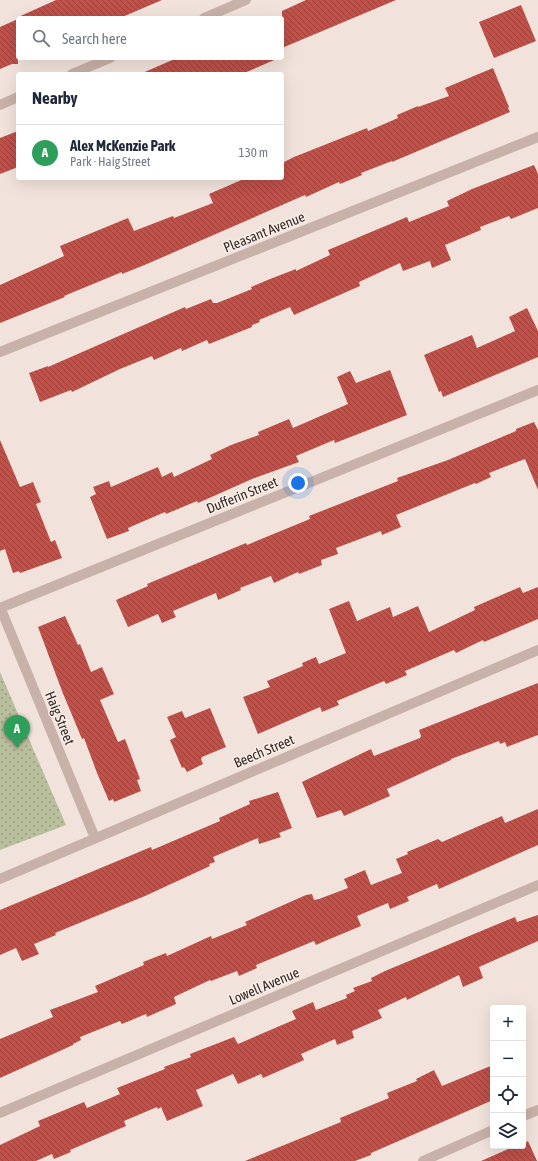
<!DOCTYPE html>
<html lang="en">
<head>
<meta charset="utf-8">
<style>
  :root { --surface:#fff; --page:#f6f6f7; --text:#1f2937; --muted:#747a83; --line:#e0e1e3; --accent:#1f554f }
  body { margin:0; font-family:"Asap Condensed",sans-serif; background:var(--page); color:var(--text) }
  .controls { position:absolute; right:12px; bottom:12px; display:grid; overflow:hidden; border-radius:4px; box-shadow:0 4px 16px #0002 }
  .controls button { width:36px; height:36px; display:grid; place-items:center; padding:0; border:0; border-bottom:1px solid var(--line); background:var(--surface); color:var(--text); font:20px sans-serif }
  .you { position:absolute; left:298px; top:483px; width:14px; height:14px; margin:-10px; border:3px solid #fff; border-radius:50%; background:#1a73e8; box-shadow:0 0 0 6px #1a73e833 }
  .badge { display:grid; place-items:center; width:26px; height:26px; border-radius:50%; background:var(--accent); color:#fff; font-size:13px; font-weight:700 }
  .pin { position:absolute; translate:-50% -33px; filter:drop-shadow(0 1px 2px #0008) }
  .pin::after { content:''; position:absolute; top:21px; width:14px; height:12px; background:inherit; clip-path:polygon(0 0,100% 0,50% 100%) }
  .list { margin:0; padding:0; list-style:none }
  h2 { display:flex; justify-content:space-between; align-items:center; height:52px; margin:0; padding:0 16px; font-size:17px }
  h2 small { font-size:13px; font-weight:400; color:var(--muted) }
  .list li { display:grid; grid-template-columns:26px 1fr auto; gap:12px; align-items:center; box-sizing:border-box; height:56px; padding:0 16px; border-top:1px solid var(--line) }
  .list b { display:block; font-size:15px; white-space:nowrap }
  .list p { margin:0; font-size:13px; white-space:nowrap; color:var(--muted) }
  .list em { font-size:13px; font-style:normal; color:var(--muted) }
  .icon { flex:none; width:22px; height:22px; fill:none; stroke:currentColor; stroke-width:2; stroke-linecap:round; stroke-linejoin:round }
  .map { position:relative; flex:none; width:538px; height:1161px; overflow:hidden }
  .search { position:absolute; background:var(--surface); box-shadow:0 4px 16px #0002; left:16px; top:16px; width:268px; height:44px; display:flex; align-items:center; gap:10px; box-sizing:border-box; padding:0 14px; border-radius:4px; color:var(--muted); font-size:15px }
  .panel { position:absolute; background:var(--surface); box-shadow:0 4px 16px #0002; left:16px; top:72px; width:268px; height:108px; border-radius:4px }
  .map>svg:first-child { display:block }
  .park { fill:url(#park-dots) }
  .building { fill:url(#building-back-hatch) }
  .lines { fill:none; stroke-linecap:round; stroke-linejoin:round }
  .minor { stroke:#c8b1a8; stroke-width:10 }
  .labels { text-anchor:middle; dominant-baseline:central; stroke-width:3; stroke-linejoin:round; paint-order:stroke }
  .street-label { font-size:14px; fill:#352928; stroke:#f9ede7 }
</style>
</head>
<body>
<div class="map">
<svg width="538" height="1161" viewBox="0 0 538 1161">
  <defs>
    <pattern id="park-dots" width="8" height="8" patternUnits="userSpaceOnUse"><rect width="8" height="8" fill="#b9bf9c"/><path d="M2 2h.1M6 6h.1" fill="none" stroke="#979b7f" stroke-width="1.8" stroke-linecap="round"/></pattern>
    <pattern id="building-back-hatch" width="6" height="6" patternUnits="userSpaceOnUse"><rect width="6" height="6" fill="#c15049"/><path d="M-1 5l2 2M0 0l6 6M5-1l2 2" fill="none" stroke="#9e423d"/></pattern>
  </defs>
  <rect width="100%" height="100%" fill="#f1e3db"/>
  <path class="park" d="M0 672 66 825 0 850Z"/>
  <path class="building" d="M56 0H162L120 18H16Z
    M306 0H396L282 48V11Z
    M521 5 536 41 494 58 479 22Z
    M18 19V64H12L0 69V27Z
    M177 58H279L242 74H140Z
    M493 68 509 107 508 108 510 112 392 162V161L361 173 362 175 340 184 339 182 306 197 305 195 147 264 122 274V272L64 296 65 297 0 323V285L64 256 60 246 128 218 134 231 173 216 174 218 213 203 209 194 246 178H282V163L294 157 367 128 368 131 398 118 397 115 418 106V107L449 96 445 88Z
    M18 131V167L0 174V138Z
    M534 165 538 174V208L511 219 509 216 480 227 481 230 445 245 451 260 432 268 430 261 403 271 400 263 359 282 360 286 294 315 290 307 259 320 260 322 252 325V327L209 344 207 340 182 351 181 348 154 360 152 356 120 369 72 392 71 390 40 402 29 373 48 366V367L185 307 186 309 211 299 213 303H217L252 289 251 287 270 279 296 269V271L330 255 328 250 407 217 409 222 449 206 447 201 472 189Z
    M527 308 538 331V357L443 397 441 391 439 392 424 355 472 335 477 348 515 331 509 317Z
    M390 370 407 415 335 443 334 440 296 456 299 462 252 479 198 503 197 501 166 514 165 512 128 528 129 531 107 539 90 497 96 494 93 487 109 481 111 487 158 467 162 477 172 472 174 477 212 459 210 455 231 445 259 435 258 432 289 419 293 428 348 404 337 377 350 371 356 383Z
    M534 422 538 430V490L525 459 489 473 491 477 476 484 475 483 396 515 401 527 382 535 381 531 336 548 338 554 321 560 322 565 299 574 298 572 274 583 271 576 240 588 241 590 218 600 216 593 173 611 176 617 162 623 158 614 128 627 116 600 148 586 147 584 246 543 247 545 310 519 309 516 398 481 397 478 448 460 516 431V429Z
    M0 440 20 487 33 482 41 502 36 504 51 542 55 540 62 558 20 573 19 571 13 573 5 549 0 551Z
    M520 587 523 593 538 587V619L484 642 483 640 456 653 454 650 405 671 407 675 386 684 384 681 337 701 339 705 322 712 320 707 258 734 243 697 270 687 267 681 303 666 302 663 316 657 319 664 346 653 329 609 349 601 357 621 390 607 393 617 418 606 429 632 475 610 474 607Z
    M65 616 78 645 80 644 91 672 102 667 114 694 100 700 118 742 125 739 140 779 137 780 141 791 114 802 113 799 109 801 97 773 84 738 82 739 62 691 38 627Z
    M538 683V735L507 747 505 742 500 744 499 741 451 759V760L387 789 390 796 344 816 341 810 317 818 302 782 371 749 374 756 420 738 421 736 419 730Z
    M210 708 226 747 202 757 201 759 203 764 187 772 184 767 182 768 170 740 176 737 167 717 182 711 185 718Z
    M278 792 292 828 279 833 281 837 259 844 258 838 213 857 215 862 209 864 210 866 145 896 55 933 56 935 34 944 39 954 22 961 16 948 0 955V910L151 847 152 850 220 821 219 818 250 804 249 801Z
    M538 809V845L439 889 437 884 407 897 409 901 390 909 388 903 357 916 361 926 325 941 316 945 314 941 256 965 257 968 239 976 237 971 211 981 210 980 174 997 176 1004 147 1017 146 1014 122 1024 120 1021 80 1037 81 1040 73 1044V1045L0 1078V1039L53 1017 50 1010 98 992 95 986 144 965 143 962 166 953 167 956 211 936 212 939 247 925 245 922 306 895 312 894 314 900 319 899 348 888 344 879 365 870 371 885 402 873 396 859 408 854 407 852 438 839 442 842 502 816 505 823Z
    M538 915V941L479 967 483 978 463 987 459 975 407 1000 406 997 378 1010 382 1018 352 1031 354 1038 337 1045 335 1039 301 1054 304 1060 263 1078 261 1074 238 1084 233 1074 196 1090 203 1106 167 1121 161 1107 158 1109 157 1107 124 1121 126 1126 70 1150 71 1152 54 1159 52 1154 36 1161H0V1145L40 1126 38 1121 84 1102 87 1108 120 1094 117 1088 165 1069 164 1067 191 1057 190 1054 234 1037 238 1044 296 1019 292 1011 313 1002 316 1010 347 998 346 995 355 991 353 988 372 981 371 978 385 971 515 917 517 922Z
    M493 1065V1100L371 1153V1155L355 1161H245L341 1122 340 1118 389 1098 387 1093 417 1081 416 1079 434 1070 442 1086Z
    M528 1141 537 1161H481L515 1146H523V1144Z"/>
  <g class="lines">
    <path class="minor" d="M204 18 246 0
      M72 74 110 58
      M0 105 18 97
      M0 352 538 137
      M0 607 95 838
      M0 608 538 390
      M0 879 538 650
      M0 1113 538 885
      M523 1116 538 1110
      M423 1161 493 1130"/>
  </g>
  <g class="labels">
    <g class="street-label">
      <text transform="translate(264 232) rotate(-22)">Pleasant Avenue</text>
      <text transform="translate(242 495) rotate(-22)">Dufferin Street</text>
      <text transform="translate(60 718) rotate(68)">Haig Street</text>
      <text transform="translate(264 751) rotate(-23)">Beech Street</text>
      <text transform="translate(264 986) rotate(-23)">Lowell Avenue</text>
    </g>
  </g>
</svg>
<div class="controls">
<button>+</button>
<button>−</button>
<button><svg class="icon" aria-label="locate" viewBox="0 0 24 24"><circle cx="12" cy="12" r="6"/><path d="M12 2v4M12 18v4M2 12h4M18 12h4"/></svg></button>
<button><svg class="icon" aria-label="layers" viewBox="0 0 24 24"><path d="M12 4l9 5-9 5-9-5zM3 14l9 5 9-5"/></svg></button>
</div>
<div class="you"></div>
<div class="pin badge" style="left:17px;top:748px;background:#2e9e5b">A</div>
<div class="search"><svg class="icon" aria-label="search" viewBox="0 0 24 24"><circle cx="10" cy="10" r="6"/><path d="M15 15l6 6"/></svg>Search here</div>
<section class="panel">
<h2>Nearby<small></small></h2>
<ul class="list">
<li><span class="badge" style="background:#2e9e5b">A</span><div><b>Alex McKenzie Park</b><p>Park · Haig Street</p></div><em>130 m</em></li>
</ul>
</section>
</div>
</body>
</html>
